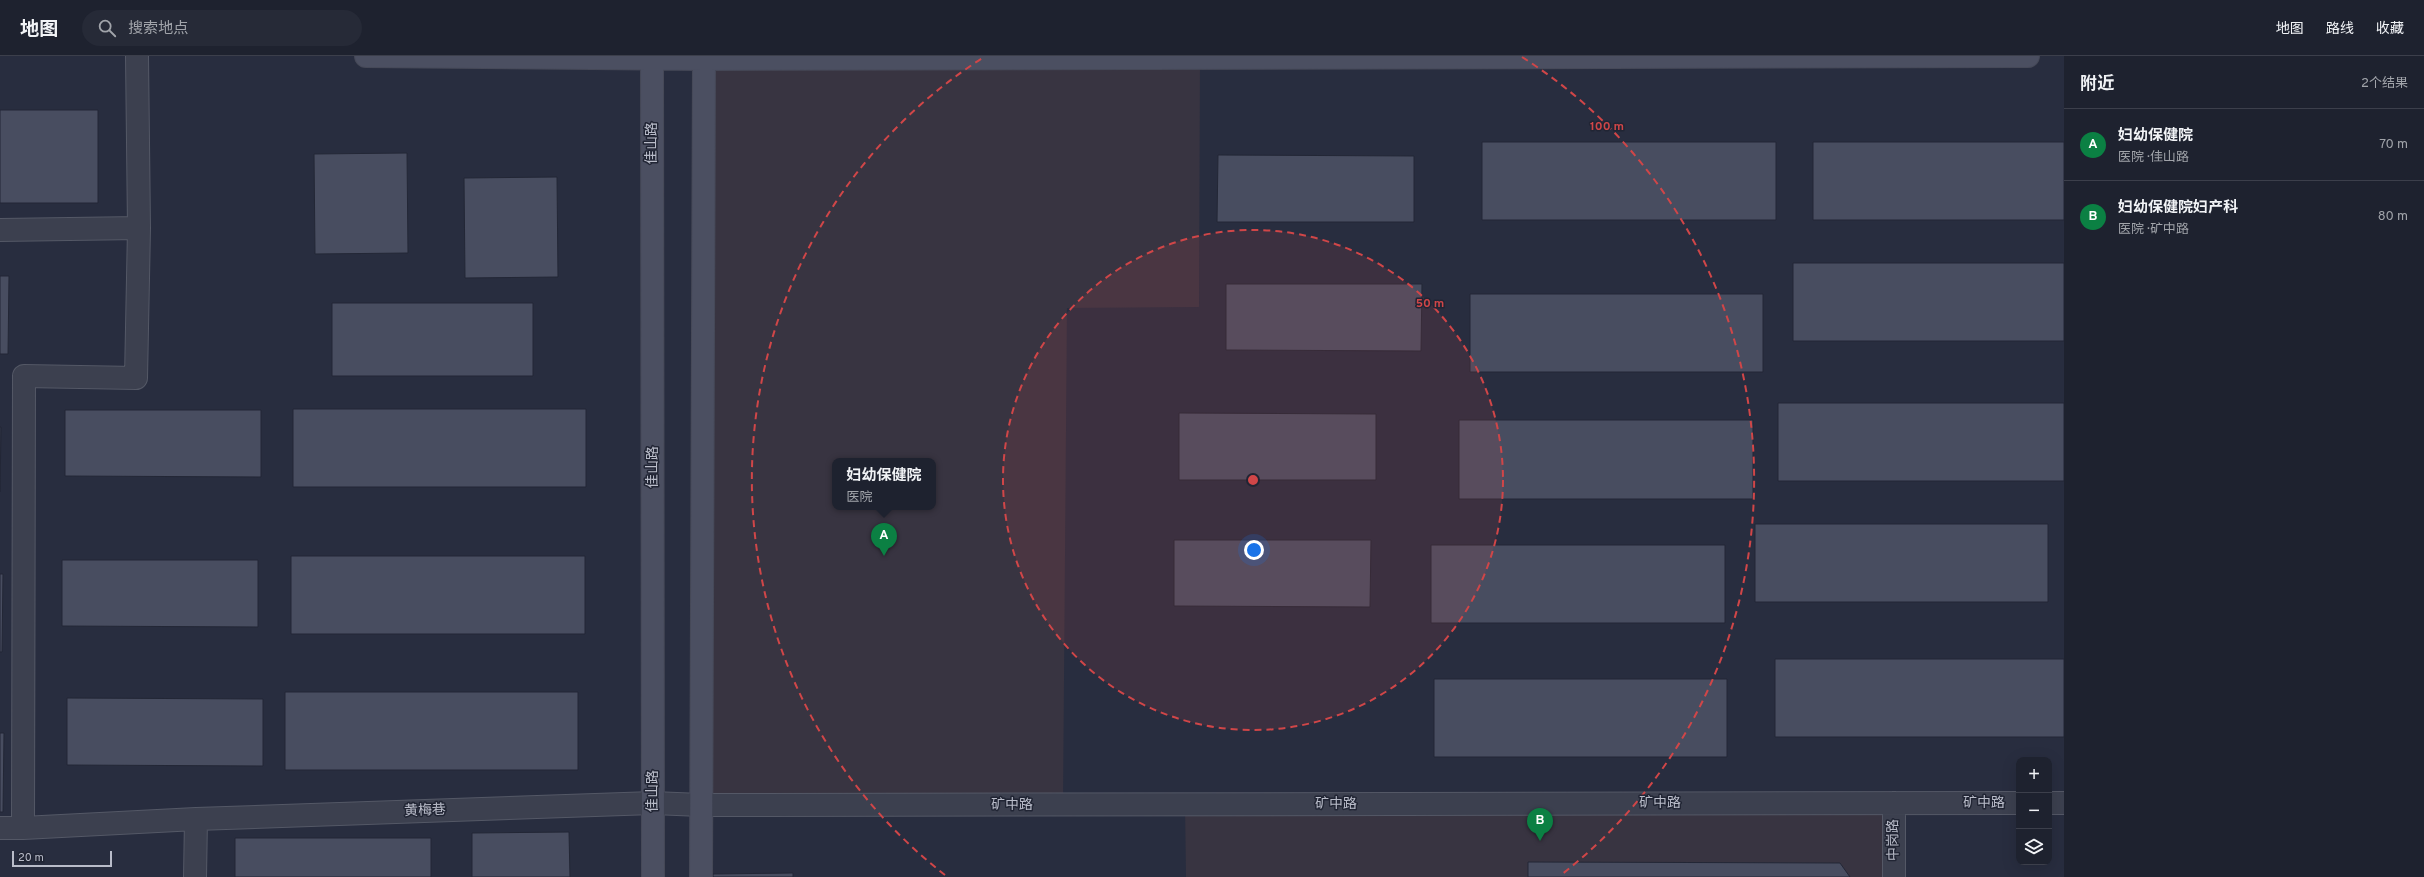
<!DOCTYPE html>
<html lang="zh">
<head>
<meta charset="utf-8">
<style>
  :root { --surface:#1e222f; --page:#262a37; --text:#f1f3f6; --muted:#a1a4aa; --line:#3c3f4b; --accent:#0b8043 }
  body { margin:0; font-family:Overpass,"Noto Sans SC",sans-serif; background:var(--page); color:var(--text) }
  .controls { position:absolute; right:12px; bottom:12px; display:grid; overflow:hidden; border-radius:8px; box-shadow:0 4px 16px #0002 }
  .controls button { width:36px; height:36px; display:grid; place-items:center; padding:0; border:0; border-bottom:1px solid var(--line); background:var(--surface); color:var(--text); font:20px sans-serif }
  .scale { position:absolute; left:12px; bottom:10px; width:100px; box-sizing:border-box; padding-left:4px; border:2px solid #b9bcc9; border-top:0; font-size:11px; line-height:14px; white-space:nowrap; color:#b9bcc9; -webkit-text-stroke:3px #212534; paint-order:stroke }
  .you { position:absolute; left:1254px; top:494px; width:14px; height:14px; margin:-10px; border:3px solid #fff; border-radius:50%; background:#1a73e8; box-shadow:0 0 0 6px #1a73e833 }
  .badge { display:grid; place-items:center; width:26px; height:26px; border-radius:50%; background:var(--accent); color:#fff; font-size:13px; font-weight:700 }
  .pin { position:absolute; translate:-50% -33px; filter:drop-shadow(0 1px 2px #0008) }
  .pin::after { content:''; position:absolute; top:21px; width:14px; height:12px; background:inherit; clip-path:polygon(0 0,100% 0,50% 100%) }
  .popup { position:absolute; left:832px; top:402px; width:104px; height:52px; box-sizing:border-box; display:grid; place-content:center; border-radius:8px; background:var(--surface); filter:drop-shadow(0 1px 3px #0005); font-size:13px; white-space:nowrap; color:var(--muted) }
  .popup b { font-size:15px; color:var(--text) }
  .popup::after { content:''; position:absolute; left:50%; top:100%; margin-left:-8px; border:8px solid transparent; border-top-color:var(--surface) }
  .list { margin:0; padding:0; list-style:none }
  h2 { display:flex; justify-content:space-between; align-items:center; height:52px; margin:0; padding:0 16px; font-size:17px }
  h2 small { font-size:13px; font-weight:400; color:var(--muted) }
  .list li { display:grid; grid-template-columns:26px 1fr auto; gap:12px; align-items:center; box-sizing:border-box; height:72px; padding:0 16px; border-top:1px solid var(--line) }
  .list b { display:block; font-size:15px; white-space:nowrap }
  .list p { margin:0; font-size:13px; white-space:nowrap; color:var(--muted) }
  .list em { font-size:13px; font-style:normal; color:var(--muted) }
  .icon { flex:none; width:22px; height:22px; fill:none; stroke:currentColor; stroke-width:2; stroke-linecap:round; stroke-linejoin:round }
  .map { position:relative; flex:none; width:2064px; height:821px; overflow:hidden }
  header { display:flex; align-items:center; gap:24px; box-sizing:border-box; height:56px; padding:0 20px; background:var(--surface); border-bottom:1px solid var(--line) }
  header strong { font-size:19px }
  nav { display:flex; gap:22px; margin-inline-start:auto; font-size:14px }
  .search { width:280px; height:36px; background:var(--page); display:flex; align-items:center; gap:10px; box-sizing:border-box; padding:0 14px; border-radius:22px; color:var(--muted); font-size:15px }
  main { display:flex }
  aside { flex:1; background:var(--surface) }
  .map>svg:first-child { display:block }
  .medical { fill:#383441; fill-rule:evenodd }
  .building { fill:#484d60; stroke:#232736 }
  .lines { fill:none; stroke-linecap:round; stroke-linejoin:round }
  .street-casing { stroke:#545866; stroke-width:24 }
  .secondary-casing { stroke:#464958; stroke-width:24 }
  .street { stroke:#3c404f; stroke-width:22 }
  .secondary { stroke:#4b4f61; stroke-width:22 }
  .ring { fill:none; stroke:#d04648; stroke-width:2; stroke-dasharray:7 5 }
  .labels { text-anchor:middle; dominant-baseline:central; stroke-width:3; stroke-linejoin:round; paint-order:stroke }
  .street-label { font-size:14px; fill:#b9bcc9; stroke:#212534 }
  .centre { fill:#d04648; stroke:#212534; stroke-width:2 }
  .ring-label { font-size:12px; text-anchor:middle; font-weight:bold; fill:#d04648; stroke:#212534; stroke-width:3; stroke-linejoin:round; paint-order:stroke }
</style>
</head>
<body>
<header>
<strong>地图</strong>
<div class="search"><svg class="icon" aria-label="search" viewBox="0 0 24 24"><circle cx="10" cy="10" r="6"/><path d="M15 15l6 6"/></svg>搜索地点</div>
<nav><a>地图</a><a>路线</a><a>收藏</a></nav>
</header>
<main>
<div class="map">
<svg width="2064" height="821" viewBox="0 0 2064 821">
  <rect width="100%" height="100%" fill="#282d3f"/>
  <path class="medical" d="M1200 2 1199 251 1067 252 1063 749H701L704 3ZM835 405H933V451H835Z
    M1894 747V821H1186L1185 749Z"/>
  <path class="building" d="M0 54H98V147H0Z
    M1482 86H1776V164H1482Z
    M1813 86H2064V164H1813Z
    M407 97 408 197 315 198 314 98Z
    M1218 99 1414 100V166H1217Z
    M557 121 558 221 465 222 464 122Z
    M1793 207H2064V285H1793Z
    M0 220H9L8 298H0Z
    M1226 228H1422L1421 295 1226 294Z
    M1470 238H1763V316H1470Z
    M332 247H533V320H332Z
    M1778 347H2064V425H1778Z
    M293 353H586V431H293Z
    M65 354H261V421L65 420Z
    M1179 357 1376 358V424H1179Z
    M1459 364H1753V443H1459Z
    M0 371H1L0 436Z
    M1755 468H2048V546H1755Z
    M1174 484H1371L1370 551 1174 550Z
    M1431 489H1725V567H1431Z
    M291 500H585V578H291Z
    M62 504H258V571L62 570Z
    M0 518H3L2 596H0Z
    M1775 603H2064V681H1775Z
    M1434 623H1727V701H1434Z
    M285 636H578V714H285Z
    M67 642 263 643V710L67 709Z
    M0 677H4L3 756H0Z
    M569 776 570 821H472V777Z
    M235 782H431V821H235Z
    M1528 806 1840 807 1850 821H1528Z
    M793 817V821H713V818Z"/>
  <g class="lines">
    <g class="street-casing">
      <path id="street" d="M137 0 139 172 136 322 24 320 23 772 196 763 195 821
        M0 174 139 172
        M1894 747V821
        M2049 747H2064
        M196 763 653 747 701 749 2019 747
        M0 772H23"/>
    </g>
    <g class="secondary-casing">
      <path id="secondary" d="M366 0 704 3 2028 0
        M652 1 653 821
        M701 821 704 3"/>
    </g>
    <use href="#street" class="street"/>
    <use href="#secondary" class="secondary"/>
  </g>
  <circle cx="1253" cy="424" r="250" fill="#d04648" fill-opacity=".12"/>
  <g class="ring">
    <circle cx="1253" cy="424" r="250"/>
    <path d="M945 819A501 501 0 0 1 984 1M1522 1A501 501 0 0 1 1561 819"/>
  </g>
  <g class="labels">
    <g class="street-label">
      <text transform="translate(652 87) rotate(-90)">佳山路</text>
      <text transform="translate(653 411) rotate(-90)">佳山路</text>
      <text transform="translate(653 735) rotate(-90)">佳山路</text>
      <text x="1660" y="747">矿中路</text>
      <text x="1984" y="747">矿中路</text>
      <text x="1336" y="748">矿中路</text>
      <text x="1012" y="749">矿中路</text>
      <text transform="translate(425 755) rotate(-2)">黄梅巷</text>
      <text transform="translate(1894 784) rotate(-91)">中岗路</text>
    </g>
  </g>
  <circle cx="1253" cy="424" r="6" class="centre"/>
  <g class="ring-label">
    <text x="1607" y="74">100 m</text>
    <text x="1430" y="251">50 m</text>
  </g>
</svg>
<div class="controls">
<button>+</button>
<button>−</button>
<button><svg class="icon" aria-label="layers" viewBox="0 0 24 24"><path d="M12 4l9 5-9 5-9-5zM3 14l9 5 9-5"/></svg></button>
</div>
<div class="scale">20 m</div>
<div class="you"></div>
<div class="pin badge" style="left:884px;top:500px">A</div>
<div class="popup"><b>妇幼保健院</b>医院</div>
<div class="pin badge" style="left:1540px;top:785px">B</div>
</div>
<aside>
<h2>附近<small>2个结果</small></h2>
<ul class="list">
<li><span class="badge">A</span><div><b>妇幼保健院</b><p>医院 · 佳山路</p></div><em>70 m</em></li>
<li><span class="badge">B</span><div><b>妇幼保健院妇产科</b><p>医院 · 矿中路</p></div><em>80 m</em></li>
</ul>
</aside>
</main>
</body>
</html>
